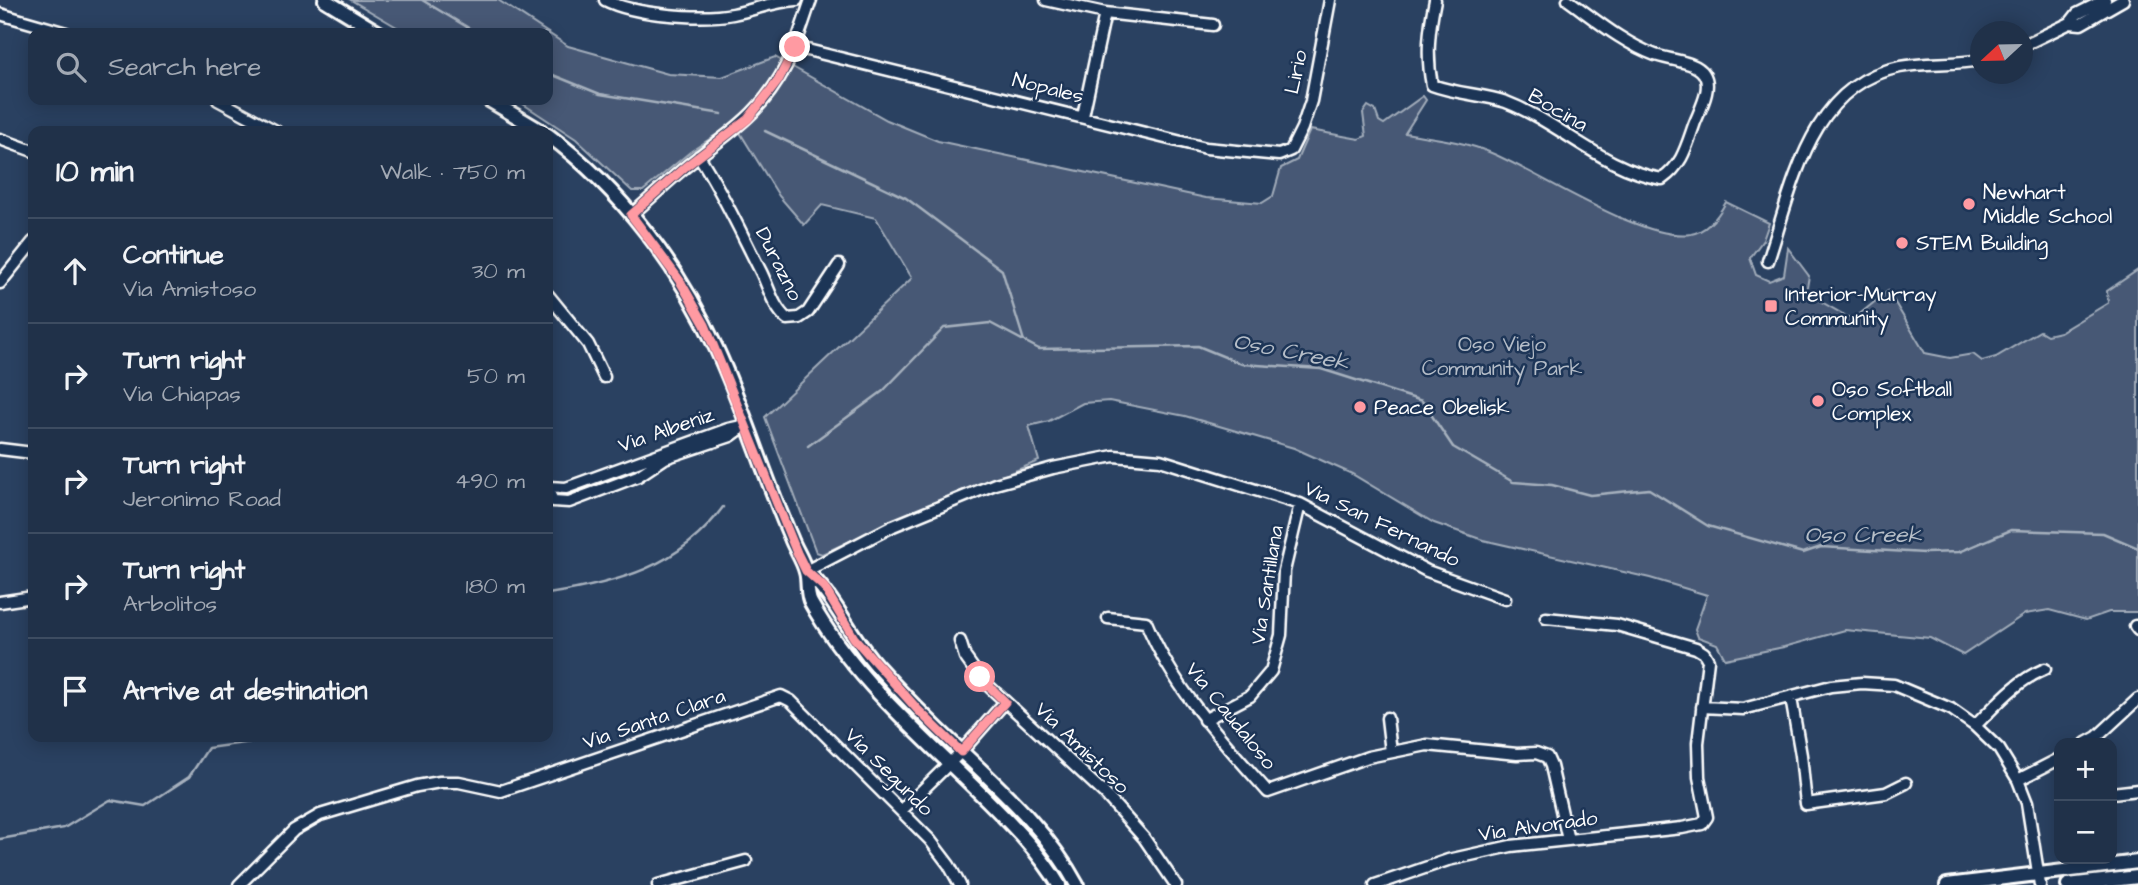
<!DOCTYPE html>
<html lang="en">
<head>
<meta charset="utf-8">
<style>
  :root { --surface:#203149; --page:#2d3d53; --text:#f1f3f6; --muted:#a2a9b4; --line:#3d4c61 }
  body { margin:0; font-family:"Architects Daughter",sans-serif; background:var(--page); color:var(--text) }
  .controls { position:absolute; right:21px; bottom:21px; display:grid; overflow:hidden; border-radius:14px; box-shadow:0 4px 18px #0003 }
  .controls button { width:63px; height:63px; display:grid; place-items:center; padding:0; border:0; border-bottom:2px solid var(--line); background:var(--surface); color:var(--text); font:35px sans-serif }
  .compass { position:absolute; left:1970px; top:21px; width:63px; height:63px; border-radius:50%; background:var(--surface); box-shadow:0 4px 18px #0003; rotate:248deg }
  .stop { position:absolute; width:21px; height:21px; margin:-16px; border:5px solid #ff9aa2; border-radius:50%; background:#fff }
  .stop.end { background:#ff9aa2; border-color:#fff; box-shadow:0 2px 7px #0008 }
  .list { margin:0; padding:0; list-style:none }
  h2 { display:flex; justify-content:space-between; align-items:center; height:91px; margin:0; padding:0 28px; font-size:30px }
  h2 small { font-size:23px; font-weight:400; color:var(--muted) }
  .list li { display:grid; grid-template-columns:46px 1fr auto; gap:21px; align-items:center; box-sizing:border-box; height:105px; padding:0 28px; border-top:2px solid var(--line) }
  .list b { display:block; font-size:26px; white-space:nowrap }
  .list p { margin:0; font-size:23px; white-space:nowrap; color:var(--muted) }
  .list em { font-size:23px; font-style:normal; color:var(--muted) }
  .icon { flex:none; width:38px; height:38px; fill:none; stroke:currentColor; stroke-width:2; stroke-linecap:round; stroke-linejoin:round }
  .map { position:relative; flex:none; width:2138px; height:885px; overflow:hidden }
  .search { position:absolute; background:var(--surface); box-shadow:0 4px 18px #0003; left:28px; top:28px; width:525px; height:77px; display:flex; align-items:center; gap:18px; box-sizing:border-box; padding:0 24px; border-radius:14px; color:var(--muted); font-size:26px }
  .panel { position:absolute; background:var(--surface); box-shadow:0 4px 18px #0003; left:28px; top:126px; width:525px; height:616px; border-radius:14px }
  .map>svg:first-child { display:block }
  .green { fill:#465975; stroke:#a2acba; stroke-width:2 }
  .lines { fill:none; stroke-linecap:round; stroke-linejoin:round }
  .stream { stroke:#a7b1be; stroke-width:2.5 }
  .minor-casing { stroke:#fff; stroke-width:15 }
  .major-casing { stroke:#fff; stroke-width:18 }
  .minor { stroke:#1d3557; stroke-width:10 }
  .major { stroke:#1d3557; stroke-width:12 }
  .route { stroke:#ff9aa2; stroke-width:9 }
  .poi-dot { fill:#ff9aa2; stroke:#1d3557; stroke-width:2.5 }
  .labels { text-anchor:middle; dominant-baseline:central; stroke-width:5; stroke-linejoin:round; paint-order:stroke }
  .street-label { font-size:21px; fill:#fff; stroke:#1d3557 }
  .poi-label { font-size:21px; fill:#fff; stroke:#1d3557; text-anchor:start }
  .park-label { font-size:21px; fill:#b5bdc8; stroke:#1d3557 }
  .water-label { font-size:23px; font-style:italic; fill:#b6bec8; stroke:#1d3557 }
</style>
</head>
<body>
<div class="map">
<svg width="2138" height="885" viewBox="0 0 2138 885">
  <rect width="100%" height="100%" fill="#2a4161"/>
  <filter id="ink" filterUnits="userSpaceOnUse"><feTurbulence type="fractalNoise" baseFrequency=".0143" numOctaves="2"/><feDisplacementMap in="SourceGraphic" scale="14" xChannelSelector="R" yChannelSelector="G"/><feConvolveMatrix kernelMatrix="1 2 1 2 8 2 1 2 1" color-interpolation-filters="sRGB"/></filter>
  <g filter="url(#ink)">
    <path class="green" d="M351 0H498L568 46 668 74 722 77 775 57 887 120 938 141 1206 198 1262 203 1273 196 1281 168 1297 160 1310 130 1359 139 1366 136 1363 113 1368 106 1375 110 1379 121 1384 124 1423 96 1426 100 1405 133C1433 138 1462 141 1489 152 1539 172 1641 242 1691 234 1707 231 1719 215 1726 202L1769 223 1763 240 1750 258 1756 275 1769 281 1784 275 1788 248 1809 276 1806 293 1848 317H1856L1888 291 1925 353 1950 358 1973 354 1982 361 1996 357 2040 331 2047 335 2060 332 2108 303 2107 291 2138 270V612H2109L2086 620 2049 610 2025 614 1963 655 1930 638 1845 630 1784 647 1725 659 1717 644 1698 637 1695 629 1707 595 1650 578 1483 540 1434 523 1352 474 1294 448 1185 416 1109 401 1083 403 1049 421 1029 426 1039 461 900 518 822 554 816 552 765 417 912 278 876 218 822 205 804 225 779 196 734 123 690 152 643 191H632L576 139 517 100H548V33H407Z"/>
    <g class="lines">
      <path class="stream" d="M422 0 477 33
        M548 73 600 94 722 114
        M765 131 906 198 1002 270 1024 341
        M808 446 883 391 944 328 990 323 1039 349 1198 346 1242 364 1321 369 1422 401 1453 447 1513 482 1552 485 1590 495 1649 489 1708 526 1803 553 1821 547 1925 553 1959 552 2011 530 2103 533 2138 548
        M548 594C617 583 680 567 723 507
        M0 839 64 828 110 800 145 806 189 777 208 748 265 740 272 737"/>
      <g class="minor-casing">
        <path id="minor" d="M605 0C634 15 701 20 733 14 755 10 774 1 797 0
          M1046 0 1105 13 1213 25
          M1435 0C1429 29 1426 56 1432 85 1456 94 1482 94 1506 102 1561 123 1602 169 1662 179 1682 165 1686 148 1694 125 1699 111 1713 88 1704 74 1696 61 1669 60 1655 55 1623 43 1596 20 1568 0
          M0 14 66 33
          M2070 23 2077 14 2105 0
          M2022 46 2070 23 2081 24 2123 0
          M795 47 1206 148 1279 155 1291 150 1302 128 1311 101 1330 0
          M218 100 276 131
          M1083 116 1105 13
          M0 139 33 151
          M699 156C723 193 741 233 761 272 769 288 773 307 787 319L799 318 808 312 839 265
          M631 215C650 199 668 181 688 165 729 132 760 116 786 66 797 45 803 22 811 0
          M1768 261C1793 187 1809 85 1900 67 1926 62 1954 65 1980 60
          M0 283 33 242
          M548 295 588 344 604 377
          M0 449 33 453
          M548 487 566 488 728 429 742 426
          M548 490 553 501 569 502 617 484 638 476 665 458 731 436 746 425
          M806 571 893 526 995 484 1053 468 1114 456 1160 460 1300 504 1427 571 1505 599
          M0 602 33 597
          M1108 618 1146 622C1173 688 1221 739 1268 792L1368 757 1427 745 1517 754 1536 753 1547 757 1551 766 1568 840
          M2135 626 2138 630
          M960 641 965 657 980 678 1104 793 1144 838 1176 885
          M1791 698 1801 755 1806 804 1886 793 1906 783
          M1702 707 1743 709 1831 686 1862 683 1894 685 1951 709 1975 726 1999 749 2018 780 2027 803 2040 885
          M1387 718 1391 752
          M1204 720 1250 696 1271 671 1281 635 1284 571 1300 504
          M1975 726C1997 704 2016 681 2045 669
          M2086 743 2097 737 2138 699
          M2018 780 2059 759
          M2112 793 2138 790
          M901 811 961 752 1005 702
          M239 885 294 830 320 815 417 786 440 782H459L501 791 781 696 791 701 930 840 949 865 960 885
          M658 885 746 861
          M1375 885 1448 860 1511 846 1682 828 1702 824 1707 817 1699 777 1698 743 1708 660 1704 653 1696 648 1617 625 1546 618"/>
      </g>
      <g class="major-casing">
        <path id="major" d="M325 0 379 33
          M489 100 541 131
          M548 135C621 189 680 268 717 350 745 411 764 476 791 538 795 549 803 560 806 572 809 582 806 594 811 603 853 679 926 739 987 800 1013 826 1040 853 1059 885
          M806 571C836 598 849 635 876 665 903 695 932 724 962 752 1005 793 1049 833 1077 885
          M1947 885 2138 862
          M2068 885 2138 877"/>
      </g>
      <use href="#minor" class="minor"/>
      <use href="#major" class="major"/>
    </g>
  </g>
  <g class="lines" filter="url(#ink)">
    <path class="route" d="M795 47 778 81 748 119 685 167 631 215 680 281 705 325 797 553 806 571 824 587 854 638 918 710 961 752 1005 702 980 677"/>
  </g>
  <g class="poi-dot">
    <circle cx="1969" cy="204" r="7"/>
    <circle cx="1902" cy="243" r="7"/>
    <rect x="1764" y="299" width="14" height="14" rx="3.5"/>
    <circle cx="1818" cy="401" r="7"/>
    <circle cx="1360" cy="407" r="7"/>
  </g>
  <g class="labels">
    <g class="street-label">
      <text transform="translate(1296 72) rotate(-78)">Lirio</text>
      <text transform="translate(1048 88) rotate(14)">Nopales</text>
      <text transform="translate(1558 110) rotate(30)">Bocina</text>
      <text transform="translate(779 264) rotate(63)">Durazno</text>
      <text transform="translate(666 430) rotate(-19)">Via Albeniz</text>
      <text transform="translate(1382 524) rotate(26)">Via San Fernando</text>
      <text transform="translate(1267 585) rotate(-81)">Via Santillana</text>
      <text transform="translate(1231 716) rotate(51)">Via Caudaloso</text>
      <text transform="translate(654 719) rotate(-19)">Via Santa Clara</text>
      <text transform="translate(1082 748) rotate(44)">Via Amistoso</text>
      <text transform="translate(889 772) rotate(45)">Via Segundo</text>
      <text transform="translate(1538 826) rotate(-8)">Via Alvorado</text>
    </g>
    <g class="poi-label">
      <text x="1983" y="192">Newhart<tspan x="1983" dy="24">Middle School</tspan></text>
      <text x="1916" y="243">STEM Building</text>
      <text x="1785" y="294">Interior-Murray<tspan x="1785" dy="24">Community</tspan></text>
      <text x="1832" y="389">Oso Softball<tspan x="1832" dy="24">Complex</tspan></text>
      <text x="1374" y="407">Peace Obelisk</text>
    </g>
    <g class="park-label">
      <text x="1502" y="344">Oso Viejo<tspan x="1502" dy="24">Community Park</tspan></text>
    </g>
    <g class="water-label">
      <text transform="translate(1291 352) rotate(11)">Oso Creek</text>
      <text x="1863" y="535">Oso Creek</text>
    </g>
  </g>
</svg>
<div class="controls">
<button>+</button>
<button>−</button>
</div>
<svg class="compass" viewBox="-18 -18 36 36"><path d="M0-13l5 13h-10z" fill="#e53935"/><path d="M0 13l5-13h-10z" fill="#a2a9b4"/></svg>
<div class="stop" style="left:980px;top:677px"></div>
<div class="stop end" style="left:795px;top:47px"></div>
<div class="search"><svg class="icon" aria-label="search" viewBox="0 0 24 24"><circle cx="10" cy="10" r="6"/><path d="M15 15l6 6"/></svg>Search here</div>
<section class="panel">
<h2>10 min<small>Walk · 750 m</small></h2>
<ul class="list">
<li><svg class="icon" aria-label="ahead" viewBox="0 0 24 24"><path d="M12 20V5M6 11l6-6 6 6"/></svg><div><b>Continue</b><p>Via Amistoso</p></div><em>30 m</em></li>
<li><svg class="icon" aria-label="right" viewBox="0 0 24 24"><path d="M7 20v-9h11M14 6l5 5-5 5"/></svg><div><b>Turn right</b><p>Via Chiapas</p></div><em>50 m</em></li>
<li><svg class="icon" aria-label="right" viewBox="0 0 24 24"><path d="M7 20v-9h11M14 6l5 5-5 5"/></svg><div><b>Turn right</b><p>Jeronimo Road</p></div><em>490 m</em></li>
<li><svg class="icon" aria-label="right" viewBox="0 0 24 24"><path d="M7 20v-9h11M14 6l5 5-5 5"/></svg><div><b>Turn right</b><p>Arbolitos</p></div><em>180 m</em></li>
<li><svg class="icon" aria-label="arrive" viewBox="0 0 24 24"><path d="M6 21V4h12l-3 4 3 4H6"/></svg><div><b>Arrive at destination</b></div></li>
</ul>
</section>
</div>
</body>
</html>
